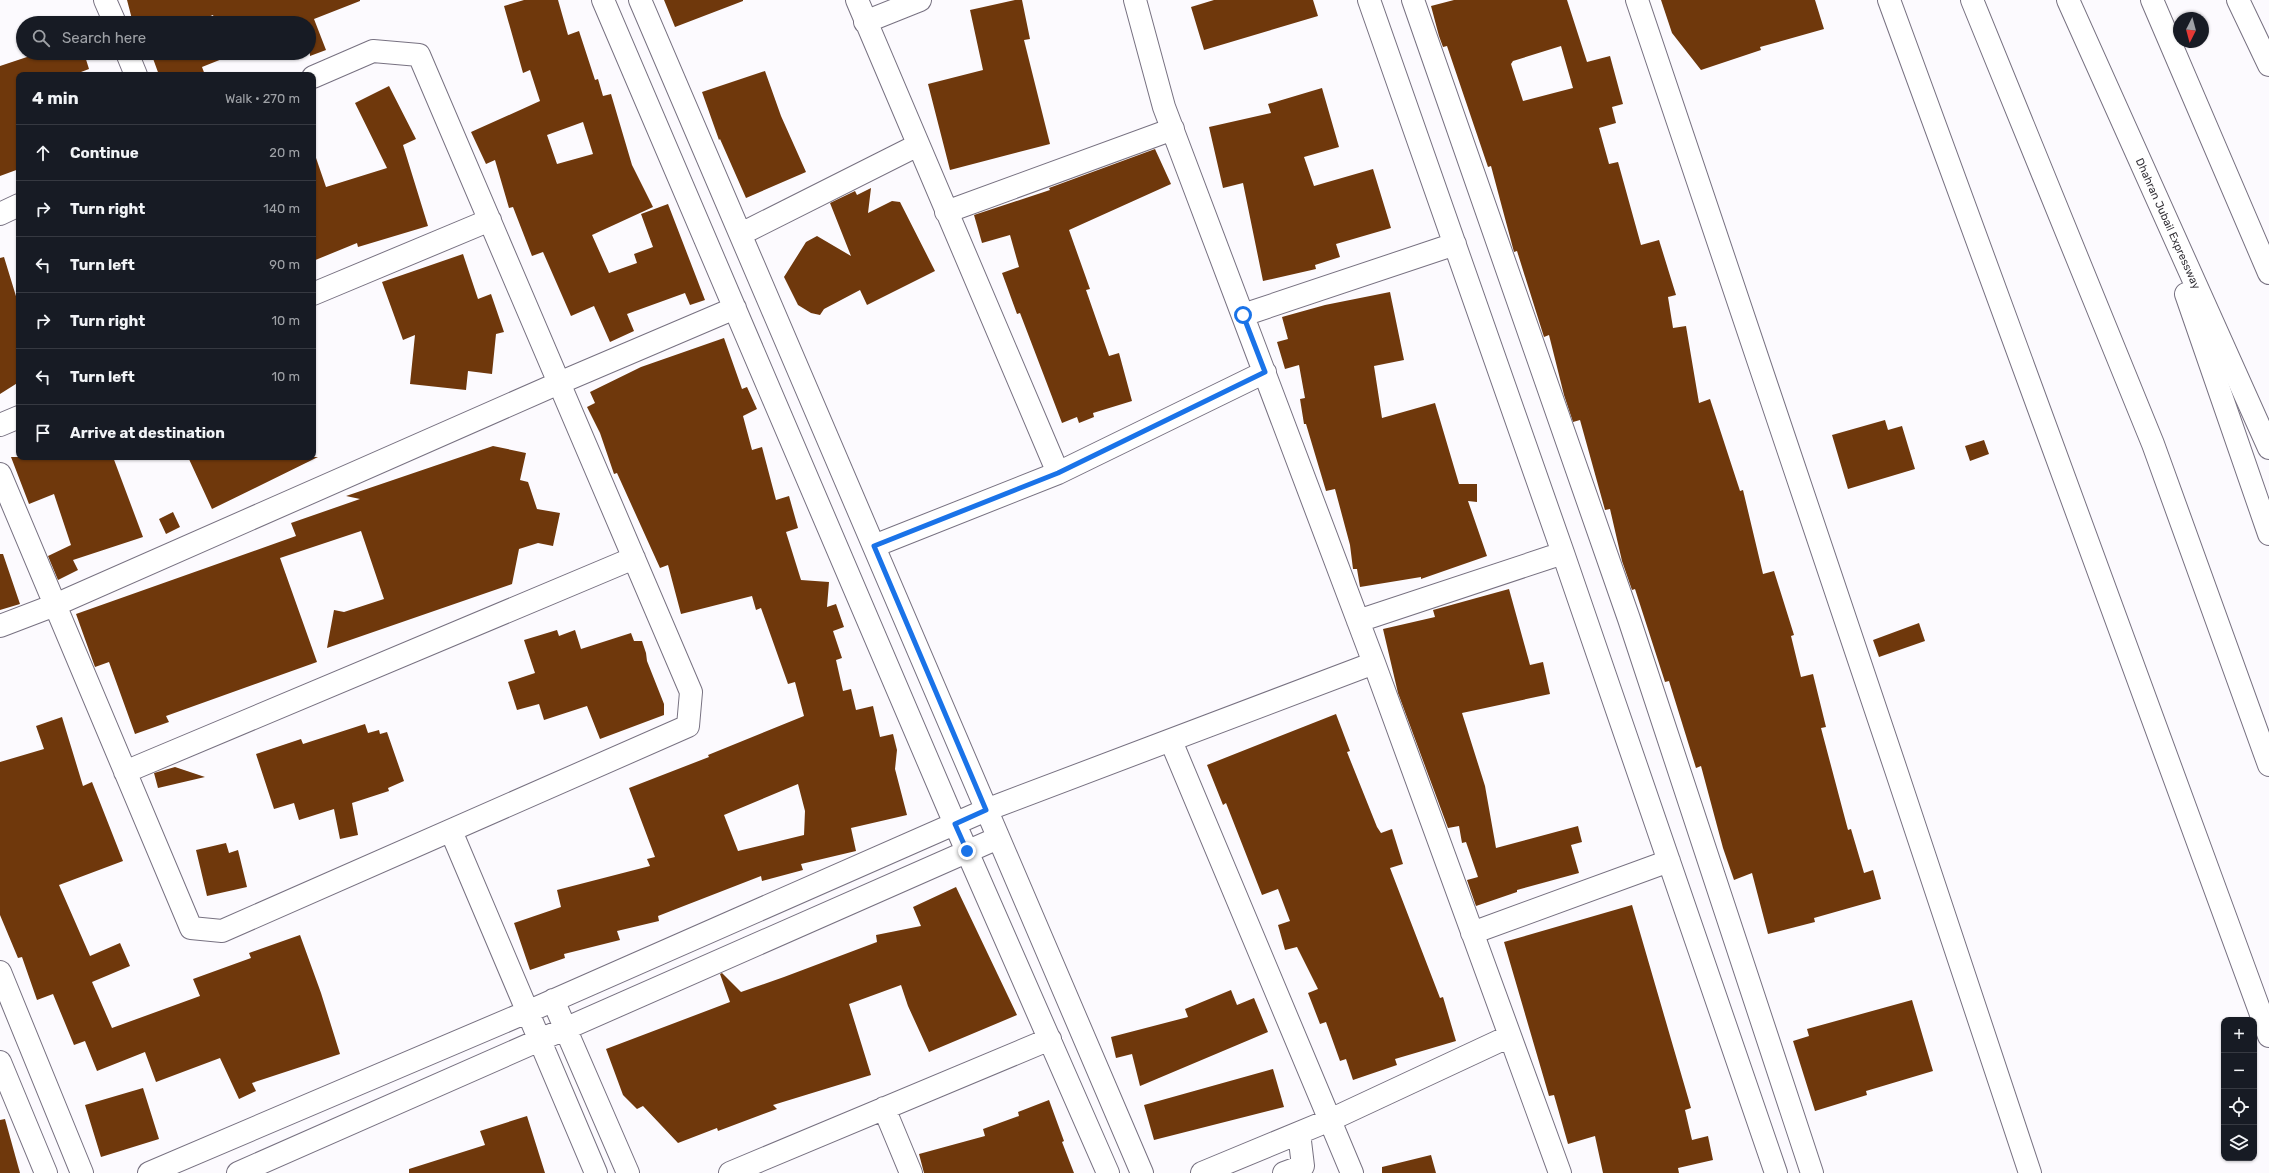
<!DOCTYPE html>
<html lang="en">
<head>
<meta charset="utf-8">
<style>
  :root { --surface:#171b24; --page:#20242c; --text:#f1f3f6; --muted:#9ea1a6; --line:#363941 }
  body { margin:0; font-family:Rubik,sans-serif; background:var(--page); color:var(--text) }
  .controls { position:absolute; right:12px; bottom:12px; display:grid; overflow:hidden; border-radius:8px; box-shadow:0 1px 3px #0004 }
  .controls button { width:36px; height:36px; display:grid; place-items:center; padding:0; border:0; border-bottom:1px solid var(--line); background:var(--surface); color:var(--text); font:20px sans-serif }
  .compass { position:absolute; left:2173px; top:12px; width:36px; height:36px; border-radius:50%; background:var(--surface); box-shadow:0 1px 3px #0004; rotate:186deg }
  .stop { position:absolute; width:12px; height:12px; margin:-9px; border:3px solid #1a73e8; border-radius:50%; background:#fff }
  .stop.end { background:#1a73e8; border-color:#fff; box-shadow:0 1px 4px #0008 }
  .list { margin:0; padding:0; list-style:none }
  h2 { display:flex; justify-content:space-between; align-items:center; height:52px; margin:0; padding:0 16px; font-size:17px }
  h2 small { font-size:13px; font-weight:400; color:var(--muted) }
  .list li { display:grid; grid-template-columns:26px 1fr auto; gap:12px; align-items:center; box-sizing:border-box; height:56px; padding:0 16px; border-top:1px solid var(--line) }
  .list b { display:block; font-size:15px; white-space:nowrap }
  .list em { font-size:13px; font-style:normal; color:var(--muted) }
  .icon { flex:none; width:22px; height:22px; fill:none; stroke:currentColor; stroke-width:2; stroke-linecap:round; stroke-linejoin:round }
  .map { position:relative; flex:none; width:2269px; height:1173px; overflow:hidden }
  .search { position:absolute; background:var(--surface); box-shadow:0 1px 3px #0004; left:16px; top:16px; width:300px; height:44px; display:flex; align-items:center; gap:10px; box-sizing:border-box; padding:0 14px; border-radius:22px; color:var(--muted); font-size:15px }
  .panel { position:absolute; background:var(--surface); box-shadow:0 1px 3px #0004; left:16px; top:72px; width:300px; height:388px; border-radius:8px }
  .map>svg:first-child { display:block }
  .building { fill:#6f380c; fill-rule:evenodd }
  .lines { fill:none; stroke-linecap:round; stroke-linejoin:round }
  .minor-casing { stroke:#777181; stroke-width:24 }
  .major-casing { stroke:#777181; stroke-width:24 }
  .highway-casing { stroke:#777181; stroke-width:24 }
  .minor { stroke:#fff; stroke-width:22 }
  .major { stroke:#fff; stroke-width:22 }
  .highway { stroke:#fff; stroke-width:22 }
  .route { stroke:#1a73e8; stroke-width:5 }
  .labels { text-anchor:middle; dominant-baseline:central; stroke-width:4; stroke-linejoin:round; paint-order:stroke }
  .street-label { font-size:11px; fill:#333137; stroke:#fff }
</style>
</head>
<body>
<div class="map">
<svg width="2269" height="1173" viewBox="0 0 2269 1173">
  <rect width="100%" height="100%" fill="#fcfafe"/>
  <path class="building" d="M127 0H360V1L314 19 326 50 310 56 309 23H216L213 15 193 23H133Z
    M524 0H558L568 35 579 31 595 80 598 79 603 96 611 94 632 165 653 207 592 235 609 273 637 263 634 254 653 247 641 214 668 204 705 300 690 305 685 293 627 314 634 331 610 342 594 306 571 316 543 252 532 256 513 207 509 208 495 160 486 164 471 132 540 101 530 70 523 73 504 6ZM583 122 593 154 557 164 547 135Z
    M664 0H743V1L675 27Z
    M1015 0H1022L1030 39 1024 40 1050 144 950 170 928 84 983 70 970 10Z
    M1214 0H1313L1318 16 1204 50 1191 7Z
    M1454 0H1567L1587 62 1610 56 1623 104 1612 107 1616 123 1599 128 1609 164 1618 162 1641 245 1659 240 1676 295 1668 297 1673 328 1686 326 1699 403 1710 399 1740 491 1743 490 1763 574 1774 571 1794 635 1791 636 1801 677 1813 674 1826 727 1821 728 1848 830 1851 829 1864 873 1873 870 1881 899 1814 918 1815 922 1768 934 1752 873 1734 880 1723 848 1701 766 1696 768 1669 681 1665 682 1635 589 1632 590 1622 561 1610 509 1605 510 1580 420 1573 422 1564 395 1549 335 1544 337 1517 251 1514 252 1491 166 1488 167 1447 46 1443 47 1439 36 1431 6ZM1561 46 1573 88 1523 101 1511 64 1513 61Z
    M1661 0H1815L1824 29 1760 47 1761 50 1701 70 1672 33Z
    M39 53H84L89 69 73 75H19V169L0 176V66Z
    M151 53H237L202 67 205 75H159Z
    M765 71 781 116 806 172 746 198 720 139 719 140 702 92Z
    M389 86 416 139 403 145 428 226 358 247 357 243 313 261V155H315L326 187 387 168 355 103Z
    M1322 88 1339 147 1304 157 1314 186 1373 169 1391 228 1336 244 1340 257 1315 265 1316 269 1263 281 1243 183 1223 188 1209 127 1271 113 1268 104Z
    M1155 149 1171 184 1069 230 1090 289 1086 290 1109 356 1119 353 1132 401 1093 413 1094 417 1079 423 1077 417 1062 423 1020 313 1017 314 1002 273 1019 267 1010 235 982 243 974 215 1050 190 1049 188Z
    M871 188 868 213 892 201 900 202 935 271 867 305 860 290 824 309 820 315 811 313 798 305 784 277 806 242 817 236 851 256 830 203 855 191 857 195Z
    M463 254 478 299 491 294 504 332 496 334 492 374 468 371 466 390 410 384 415 335 403 340 382 282Z
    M4 257 19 306V382L0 394V258Z
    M1390 292 1404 360 1374 366 1382 418 1435 403 1459 484H1477V502L1468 501 1487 556 1421 579V577L1360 587 1357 569H1353L1350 545 1335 489 1326 491 1306 424H1304L1300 399 1305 398 1299 365 1285 369 1277 342 1288 339 1282 317 1325 305Z
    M724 338 742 389 747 387 757 409 743 416 752 450 762 447 776 500 789 496 798 528 786 532 801 580 829 582 827 607 836 604 844 627 833 631 842 658 836 660 843 691 851 689 856 710 873 706 880 737 893 734 897 750 895 769 907 815 851 828 856 851 801 864 803 870 762 881 761 876 658 916 659 921 617 931 620 940 564 954 565 958 530 970 514 923 561 907 557 890 650 866 647 859 655 857 629 788 709 757 708 755 804 716 795 682 788 684 761 608 756 610 752 596 681 614 668 565 660 568 617 473 614 474 600 433 587 407 595 403 590 392 641 367ZM798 784 805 811 804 835 738 851 724 815Z
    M1885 420 1888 430 1902 426 1915 469 1848 489 1832 435Z
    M1984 440 1989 454 1970 461 1965 446Z
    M493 446 526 453 520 480 528 482 537 509 560 513 553 546 538 543 519 549 512 584 327 648 334 610 344 612 384 599 361 531 280 558 317 662 166 716 169 722 135 734 109 662 95 667 76 614 296 536 291 523 360 499 346 496Z
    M11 457H113L143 537 73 560 78 570 58 580 48 556 71 545 54 494 29 504Z
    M188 457H318L212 509Z
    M173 512 180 527 166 534 159 519Z
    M0 554H3L20 604 0 610Z
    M1509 589 1530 665 1543 662 1550 694 1462 713 1485 786 1496 848 1578 826 1582 842 1571 845 1579 873 1517 890V892L1476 906 1467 880 1478 877 1466 842 1462 843 1459 826 1448 828 1398 693 1383 629 1435 617 1433 610Z
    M1919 623 1925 641 1879 657 1873 640Z
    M557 630 559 636 575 630 581 649 631 633 634 641H642L646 653 647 661 664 704V715L600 739 587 706 544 720 539 704 517 710 508 682 535 673 524 640Z
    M1336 714 1350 751 1347 752 1377 827 1381 833 1392 829 1403 864 1390 868 1440 998 1443 997 1456 1041 1395 1059 1397 1065 1353 1080 1346 1059 1340 1061 1326 1022 1320 1024 1308 993 1318 989 1297 947 1285 950 1278 925 1290 921 1278 889 1262 895 1226 803 1223 805 1207 765Z
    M62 717 83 786 92 782 123 861 59 885 90 956 120 943 130 966 92 982 112 1028 200 996 193 979 251 958 249 953 300 935 321 993 340 1054 252 1083 256 1091 239 1099 220 1058 156 1082 145 1052 97 1071 85 1041 74 1045 53 994 37 1000 22 957 18 958 0 915V762L44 749 36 726Z
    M365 724 368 733 379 730 380 734 387 732 404 781 388 788 389 791 352 803 358 835 340 839 334 809 299 820 294 803 274 809 256 754 301 739 303 744Z
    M175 767 205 777 158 788 154 773Z
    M226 843 229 853 238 850 247 887 207 896 196 850Z
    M956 887 1017 1015 929 1052 908 1006 901 985 849 1004 871 1075 773 1105 777 1109 718 1131 717 1128 678 1143 643 1106 637 1109 623 1095 606 1049 730 1002 720 974 722 973 741 992 784 977 877 942 876 935 921 926 913 907Z
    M1632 905 1691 1108 1685 1110 1692 1140 1708 1136 1713 1160 1678 1168 1679 1173H1603L1595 1136 1568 1144 1554 1095 1549 1096 1504 942Z
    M1231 990 1237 1005 1254 998 1268 1032 1140 1086 1132 1054 1116 1058 1111 1037 1188 1017 1185 1009Z
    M1912 1000 1933 1071 1866 1091 1867 1095 1815 1111 1793 1041 1809 1036 1807 1029Z
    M1273 1069 1284 1107 1154 1140 1144 1105Z
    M143 1088 159 1139 101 1157 85 1105Z
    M1049 1100 1064 1141 1062 1142 1074 1173H924L919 1154 985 1136 983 1129 1019 1116 1018 1112Z
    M527 1116 545 1173H409V1169L485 1145 480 1131Z
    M5 1119 20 1173H0V1120Z
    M1431 1155 1436 1173H1382V1167Z"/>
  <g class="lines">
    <g class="minor-casing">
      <path id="minor" d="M105 0 115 23
        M603 0 955 824 1108 1173
        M640 0 1142 1173
        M857 0 1058 473
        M1135 0 1164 107 1374 663 1560 1173
        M1369 0 1563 553 1776 1173
        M1413 0 1629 619 1812 1173
        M1637 0 1896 770 2030 1173
        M1889 0 2269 1036
        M865 22 920 0
        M127 53 136 75
        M946 212 1173 129
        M0 214 19 205
        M741 234 918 145
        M313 294 490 220
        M1243 315 1455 244
        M0 425 19 417
        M0 474 191 928 222 931 688 726 691 692 419 55 373 51 313 77
        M874 546 1058 473 1265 372
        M1358 621 1563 553
        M0 626 55 605 559 383 735 308
        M1171 741 1352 1173
        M125 772 634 558
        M451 831 596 1173
        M1472 933 1669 861
        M0 972 82 1173
        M553 1000 628 1173
        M0 1062 46 1173
        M884 1108 911 1173
        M149 1173 527 1012 986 810 1374 663
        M238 1173 998 838
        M730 1173 1050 1039
        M1202 1173 1330 1120 1510 1036
        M1284 1173 1303 1166 1299 1133"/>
    </g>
    <g class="major-casing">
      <path id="major" d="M1972 0 2153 444 2269 765
        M2238 0 2269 65"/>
    </g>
    <g class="highway-casing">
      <g id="highway">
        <path id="s1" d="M2068 0 2269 448"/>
        <path d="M2152 0 2269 273"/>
        <path d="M2186 294 2269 534"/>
      </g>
    </g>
    <use href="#minor" class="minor"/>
    <use href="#major" class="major"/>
    <use href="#highway" class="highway"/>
  </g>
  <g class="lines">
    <path class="route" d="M967 851 955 824 986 810 874 546 1058 473 1265 372 1243 315"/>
  </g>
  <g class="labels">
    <g class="street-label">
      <text stroke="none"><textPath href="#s1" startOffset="245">Dhahran Jubail Expressway</textPath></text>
    </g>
  </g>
</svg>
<div class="controls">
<button>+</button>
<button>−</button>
<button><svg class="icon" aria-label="locate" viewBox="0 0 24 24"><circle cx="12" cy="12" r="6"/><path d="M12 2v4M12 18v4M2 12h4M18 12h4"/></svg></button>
<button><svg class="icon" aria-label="layers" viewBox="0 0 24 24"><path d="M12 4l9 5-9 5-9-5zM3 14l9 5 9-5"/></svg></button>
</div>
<svg class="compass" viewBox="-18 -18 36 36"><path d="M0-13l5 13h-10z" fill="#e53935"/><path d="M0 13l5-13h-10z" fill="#9ea1a6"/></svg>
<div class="stop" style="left:1243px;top:315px"></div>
<div class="stop end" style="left:967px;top:851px"></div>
<div class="search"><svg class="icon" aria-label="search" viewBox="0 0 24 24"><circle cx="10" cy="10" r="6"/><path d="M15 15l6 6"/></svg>Search here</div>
<section class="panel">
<h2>4 min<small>Walk · 270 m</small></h2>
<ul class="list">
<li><svg class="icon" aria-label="ahead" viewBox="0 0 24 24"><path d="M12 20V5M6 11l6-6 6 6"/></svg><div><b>Continue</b></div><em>20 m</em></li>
<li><svg class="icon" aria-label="right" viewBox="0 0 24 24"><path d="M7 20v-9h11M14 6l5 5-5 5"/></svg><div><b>Turn right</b></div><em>140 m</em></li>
<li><svg class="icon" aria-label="left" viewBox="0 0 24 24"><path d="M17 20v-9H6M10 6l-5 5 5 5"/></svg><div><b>Turn left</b></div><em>90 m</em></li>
<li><svg class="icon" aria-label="right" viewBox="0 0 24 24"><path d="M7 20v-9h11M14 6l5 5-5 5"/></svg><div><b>Turn right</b></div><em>10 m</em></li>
<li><svg class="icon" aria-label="left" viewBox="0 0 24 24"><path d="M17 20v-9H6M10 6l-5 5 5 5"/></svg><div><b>Turn left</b></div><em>10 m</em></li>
<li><svg class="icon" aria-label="arrive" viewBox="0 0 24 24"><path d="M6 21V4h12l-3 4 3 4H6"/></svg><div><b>Arrive at destination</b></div></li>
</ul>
</section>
</div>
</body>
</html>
